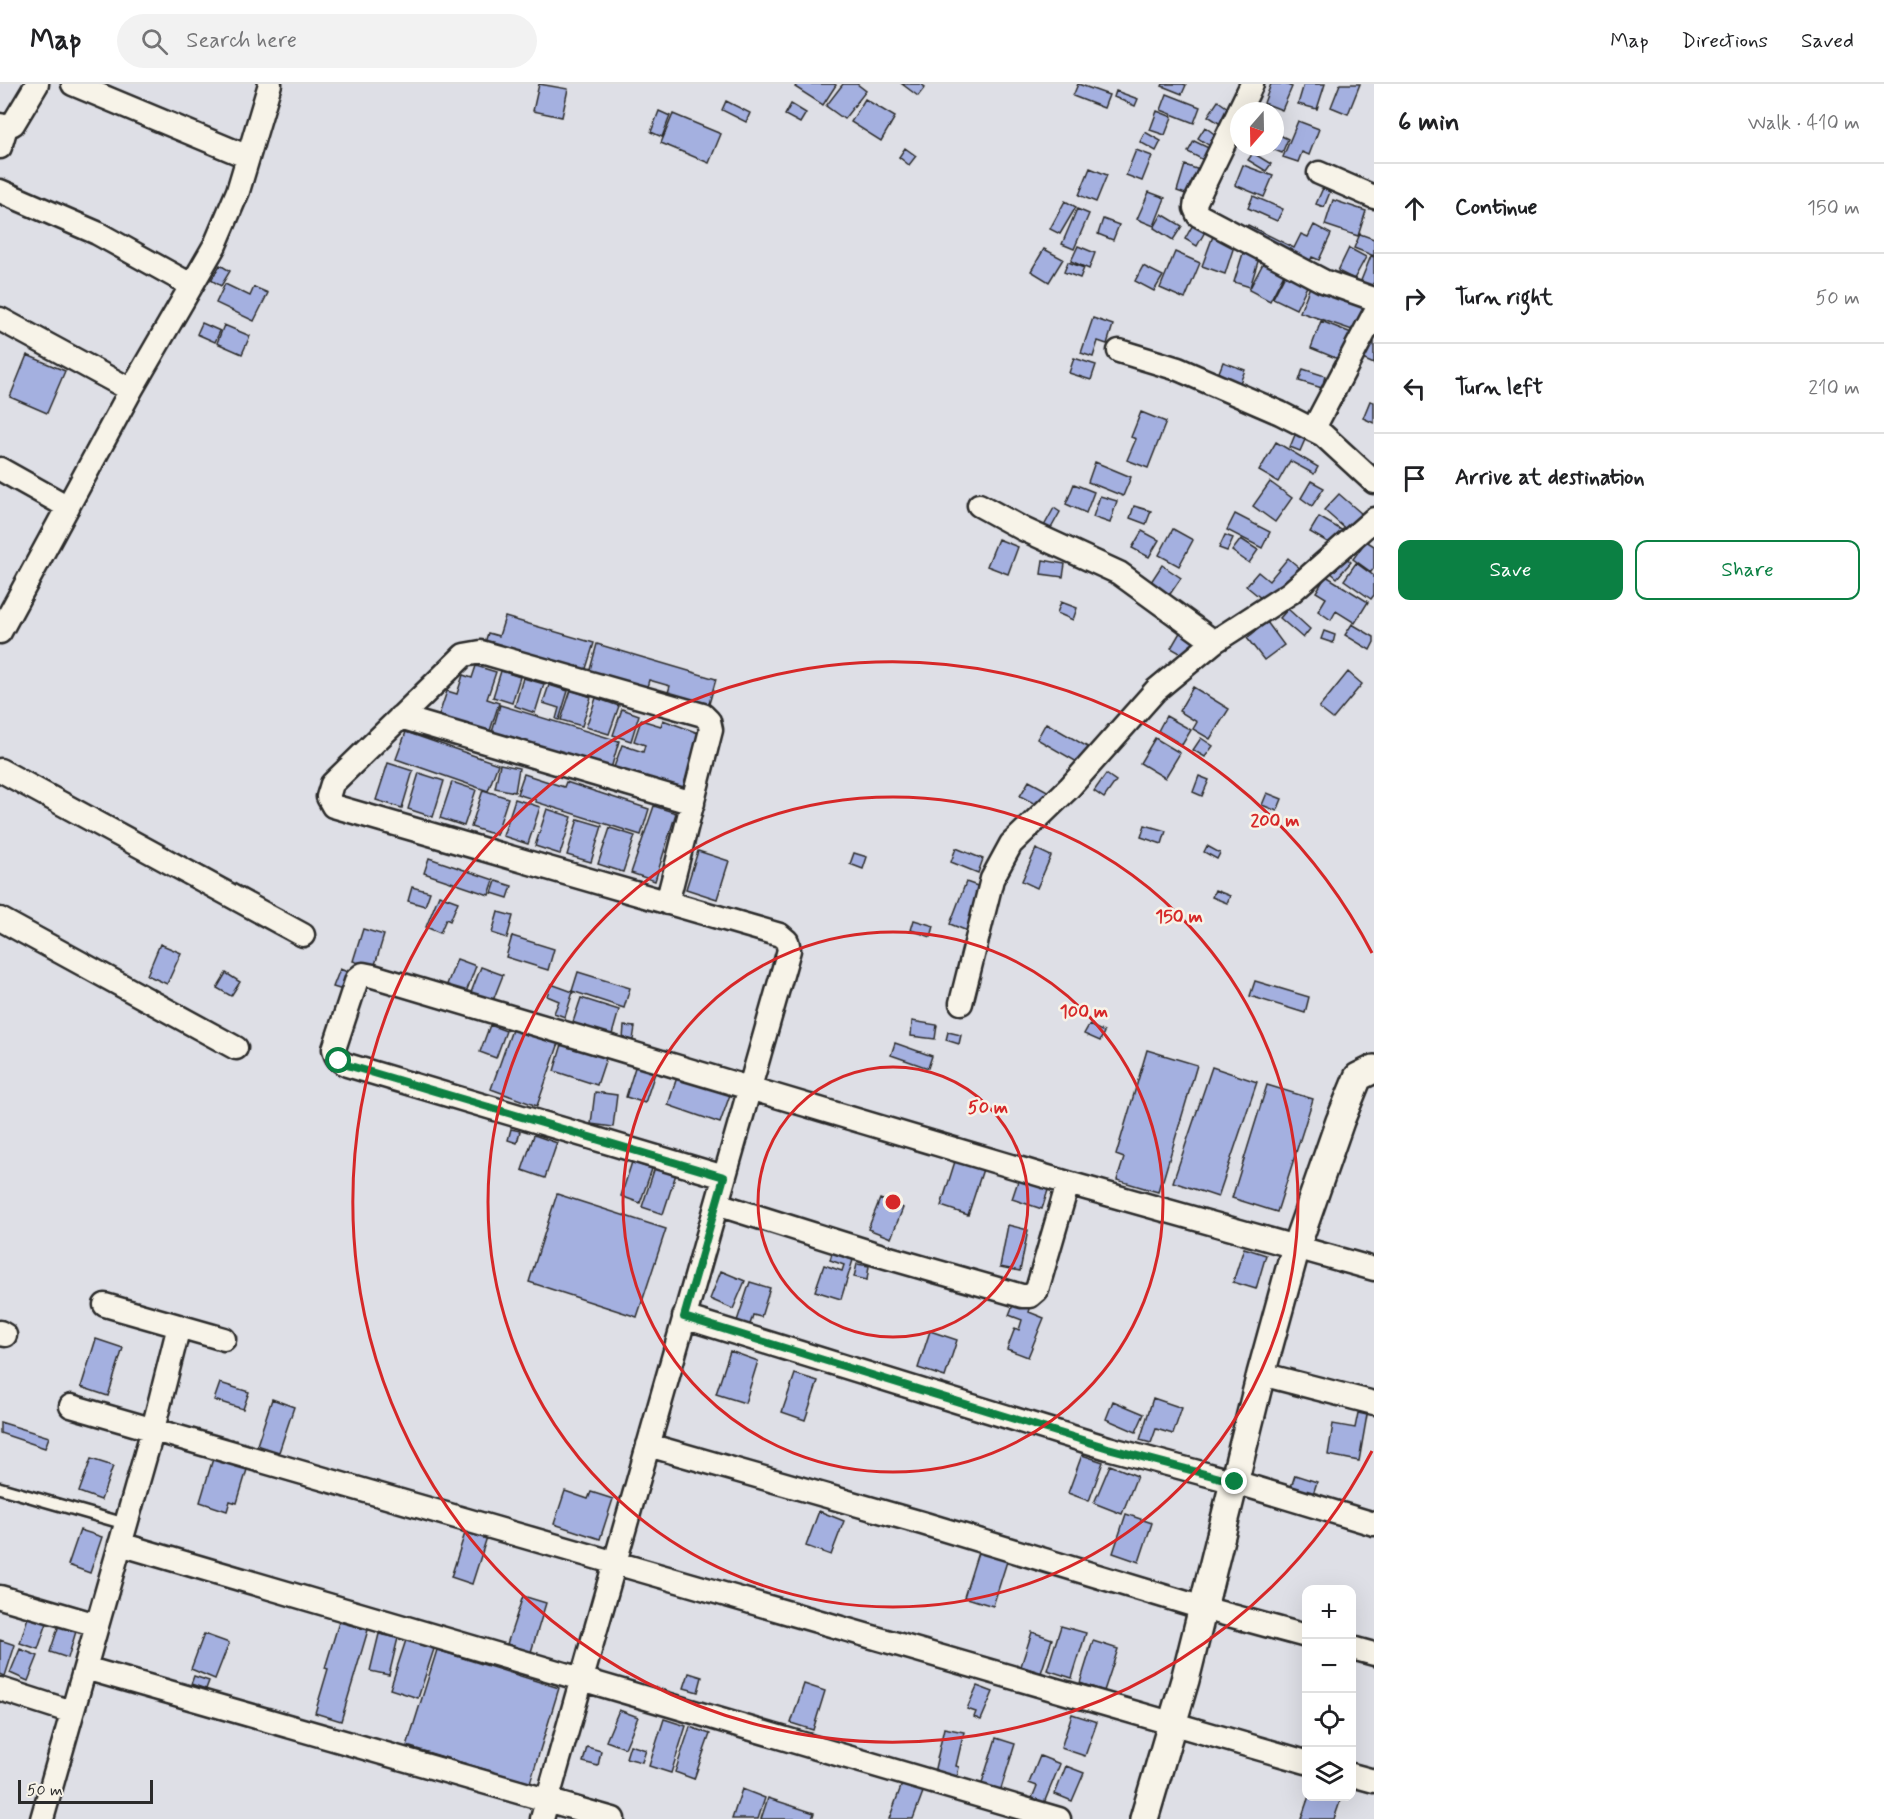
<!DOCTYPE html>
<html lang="en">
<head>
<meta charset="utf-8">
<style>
  :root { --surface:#fff; --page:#f2f2f2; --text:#202124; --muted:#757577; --line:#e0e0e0; --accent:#0b8043 }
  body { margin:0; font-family:Mynerve,sans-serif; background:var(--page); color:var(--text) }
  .controls { position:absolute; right:18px; bottom:18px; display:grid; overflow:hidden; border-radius:12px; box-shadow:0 6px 24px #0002 }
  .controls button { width:54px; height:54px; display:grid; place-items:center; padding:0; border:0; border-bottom:2px solid var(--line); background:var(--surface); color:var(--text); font:30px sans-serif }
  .compass { position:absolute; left:1230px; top:18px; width:54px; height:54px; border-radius:50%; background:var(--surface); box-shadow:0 6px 24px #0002; rotate:200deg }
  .scale { position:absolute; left:18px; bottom:15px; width:135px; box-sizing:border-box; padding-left:6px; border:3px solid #2b2b2b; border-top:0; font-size:16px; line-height:21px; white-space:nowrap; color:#2b2b2b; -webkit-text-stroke:4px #f7f3e8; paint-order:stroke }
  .stop { position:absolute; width:18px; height:18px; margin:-14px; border:4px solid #0b8043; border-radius:50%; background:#fff }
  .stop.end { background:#0b8043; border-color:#fff; box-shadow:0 2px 6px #0008 }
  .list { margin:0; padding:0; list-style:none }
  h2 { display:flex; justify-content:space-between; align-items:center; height:78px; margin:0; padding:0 24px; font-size:26px }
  h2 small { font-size:20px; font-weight:400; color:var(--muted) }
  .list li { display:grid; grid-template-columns:39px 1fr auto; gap:18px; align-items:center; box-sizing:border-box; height:90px; padding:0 24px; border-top:2px solid var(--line) }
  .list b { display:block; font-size:22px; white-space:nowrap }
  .list em { font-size:20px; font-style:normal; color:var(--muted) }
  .actions { display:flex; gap:12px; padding:18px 24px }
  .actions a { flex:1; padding:14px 0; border:2px solid var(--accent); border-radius:12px; text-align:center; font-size:21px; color:var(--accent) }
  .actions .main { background:var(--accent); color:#fff }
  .icon { flex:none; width:33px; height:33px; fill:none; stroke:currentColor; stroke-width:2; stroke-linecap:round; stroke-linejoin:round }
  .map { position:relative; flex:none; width:1374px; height:1735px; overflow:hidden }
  header { display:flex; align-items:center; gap:36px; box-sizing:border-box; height:84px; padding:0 30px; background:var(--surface); border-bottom:2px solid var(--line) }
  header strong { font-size:28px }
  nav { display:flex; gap:33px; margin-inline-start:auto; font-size:21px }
  .search { width:420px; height:54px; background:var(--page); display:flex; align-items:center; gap:15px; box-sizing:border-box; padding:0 21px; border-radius:33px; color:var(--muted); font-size:22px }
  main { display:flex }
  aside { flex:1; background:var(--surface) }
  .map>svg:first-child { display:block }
  .building { fill:#a4b0e0; stroke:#2b2b2b; stroke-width:1.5 }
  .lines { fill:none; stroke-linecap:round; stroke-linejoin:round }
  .service-casing { stroke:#2b2b2b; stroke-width:15 }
  .minor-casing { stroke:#2b2b2b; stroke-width:27 }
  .tertiary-casing { stroke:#2b2b2b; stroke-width:32 }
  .service { stroke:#f7f3e8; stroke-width:10 }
  .minor { stroke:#f7f3e8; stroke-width:22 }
  .tertiary { stroke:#f7f3e8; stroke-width:27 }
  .route { stroke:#0b8043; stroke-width:8 }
  .ring { fill:none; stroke:#d62828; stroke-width:3 }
  .centre { fill:#d62828; stroke:#f7f3e8; stroke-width:3 }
  .ring-label { font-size:18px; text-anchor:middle; font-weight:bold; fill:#d62828; stroke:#f7f3e8; stroke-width:5; stroke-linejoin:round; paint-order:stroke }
</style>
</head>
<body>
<header>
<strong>Map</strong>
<div class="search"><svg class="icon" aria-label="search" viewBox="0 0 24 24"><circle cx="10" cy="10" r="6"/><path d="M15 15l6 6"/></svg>Search here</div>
<nav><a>Map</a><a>Directions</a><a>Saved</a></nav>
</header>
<main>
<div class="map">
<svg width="1374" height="1735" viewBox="0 0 1374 1735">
  <rect width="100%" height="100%" fill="#dedfe6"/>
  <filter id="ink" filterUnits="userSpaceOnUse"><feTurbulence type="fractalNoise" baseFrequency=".0167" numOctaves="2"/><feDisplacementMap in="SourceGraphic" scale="12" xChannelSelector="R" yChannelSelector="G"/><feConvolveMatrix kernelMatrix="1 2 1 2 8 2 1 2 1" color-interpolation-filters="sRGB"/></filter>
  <g filter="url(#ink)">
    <path class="building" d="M539 0 568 5 562 33 533 27Z
      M797 0H834L836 1 823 21 795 3Z
      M843 0H857L866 7 844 35 826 22Z
      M902 0H921L925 3 918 12Z
      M1078 0 1109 11 1104 24 1073 12Z
      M1163 0H1183L1186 1 1182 10 1162 2Z
      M1271 0H1285L1292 3 1282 26 1264 19Z
      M1304 0H1325L1317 25 1298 20Z
      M1340 0H1360L1348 30 1331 23Z
      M1116 7 1138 15 1135 22 1114 13Z
      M1167 10 1200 23 1194 39 1161 26Z
      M865 15 895 33 881 57 851 38Z
      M726 17 750 29 746 38 722 26Z
      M1218 17 1235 29 1225 43 1208 32Z
      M791 20 806 29 800 39 785 31Z
      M659 27 670 32 662 53 651 48Z
      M1157 27 1172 33 1165 51 1150 46Z
      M673 30 721 50 709 79 661 59Z
      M1298 37 1319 45 1309 71 1302 68 1298 78 1283 73Z
      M1205 43 1217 52 1210 62 1198 54Z
      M1145 48 1161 57 1156 67 1140 58Z
      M1275 49 1288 55 1282 69 1267 63H1275Z
      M1194 57 1219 69 1213 81 1188 68Z
      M905 64 916 72 909 81 899 73Z
      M1136 66 1152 72 1142 97 1126 91Z
      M1253 69 1271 80 1266 87 1248 76Z
      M1185 81 1205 88 1197 114 1177 107Z
      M1243 81 1273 92 1264 113 1235 101Z
      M1090 84 1107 91 1096 118 1079 111Z
      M1323 104 1330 108 1324 123 1316 120Z
      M1149 108 1165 114 1154 142 1137 135Z
      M1253 112 1283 125 1277 137 1248 124Z
      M1333 116 1366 127 1358 152 1325 141Z
      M1065 117 1076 123 1060 150 1050 145Z
      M1077 125 1089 130 1074 165 1062 160Z
      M1162 130 1182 142 1173 156 1154 144Z
      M1103 135 1119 141 1113 156 1098 150Z
      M1195 137 1207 144 1197 162 1185 155Z
      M1248 141 1294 164 1301 150 1308 153 1314 141 1331 150 1319 176 1312 173 1307 183 1243 151Z
      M1360 150 1374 155V172L1354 164Z
      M1213 152 1235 159 1225 190 1202 182Z
      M1078 162 1095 169 1089 185 1071 177Z
      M1349 164 1366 173 1354 195 1338 187Z
      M1044 165 1063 175 1049 198 1031 187Z
      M1244 166 1260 171 1250 203 1234 198Z
      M1175 168 1200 179 1185 215 1160 204Z
      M1267 172 1288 182 1270 217 1249 206Z
      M1371 172 1374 173V198L1371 203 1360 199Z
      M1068 178 1084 184 1080 194 1064 188Z
      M220 181 230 187 221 202 211 196Z
      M1143 182 1163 192 1154 207 1135 197Z
      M1289 183 1311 194 1296 225 1273 214Z
      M225 200 250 212 254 203 268 209 254 237 216 219Z
      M1311 200 1372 219 1361 249 1300 228Z
      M1093 234 1113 241 1107 260 1098 257 1093 273 1081 269Z
      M1321 237 1359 252 1348 279 1311 264Z
      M202 239 220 247 215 258 197 250Z
      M224 241 250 252 242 270 217 259Z
      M1374 253V280L1360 274Z
      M27 271 65 287 47 329 10 313Z
      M1074 274 1096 281 1091 296 1069 289Z
      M1223 278 1245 286 1238 304 1216 296Z
      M1303 285 1325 292 1322 304 1299 297Z
      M1370 317 1374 318V339L1363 334Z
      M1141 328 1166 338 1148 384 1127 376 1136 355 1131 353Z
      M1297 346 1307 351 1300 367 1290 363Z
      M1276 358 1318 383 1314 390 1290 377 1278 398 1259 387Z
      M1095 378 1131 393 1123 412 1088 398Z
      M1311 397 1324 404 1312 422 1301 414Z
      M1270 398 1292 414 1275 438 1253 422Z
      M1074 400 1094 408 1086 429 1066 420Z
      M1339 410 1362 430 1348 447 1324 426Z
      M1100 412 1117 417 1110 439 1093 433Z
      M1134 422 1151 427 1146 440 1130 434Z
      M1054 424 1060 428 1050 446 1044 442Z
      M1235 430 1270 448 1262 464 1227 446Z
      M1319 433 1345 448 1336 463 1310 448Z
      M1173 445 1193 456 1179 482 1159 471Z
      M1142 447 1159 456 1149 473 1132 464Z
      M1225 451 1233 454 1227 467 1219 464Z
      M998 455 1018 463 1008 490 987 482Z
      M1241 455 1258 466 1249 479 1232 467Z
      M1366 457 1374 462V484L1371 488 1353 475Z
      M1342 470 1351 478 1337 494 1328 486Z
      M1288 474 1302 486 1267 519 1246 502 1258 488 1269 497Z
      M1043 476 1065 480 1063 493 1041 490Z
      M1356 479 1374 492V511L1371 515 1344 496Z
      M1162 481 1181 494 1166 516 1147 504Z
      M1326 492 1368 518 1355 539 1336 527 1331 536 1318 527 1326 514 1316 508Z
      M1061 518 1077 524 1073 536 1057 529Z
      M1288 525 1310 545 1303 554 1280 534Z
      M505 533 594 559 584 591 484 562 488 549 499 552Z
      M1267 538 1284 561 1264 576 1247 554Z
      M1352 540 1374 553V558L1370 566 1345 551Z
      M1182 545 1200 555 1189 574 1171 564Z
      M1324 547 1335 551 1333 559 1321 555Z
      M597 560 716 595 707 627 666 615 670 602 649 596 645 610 588 593Z
      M476 582 496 588 487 615 499 619 488 653 437 637 447 607 457 610 463 591 472 594Z
      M501 587 520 593 512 619 493 613Z
      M1348 588 1362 600 1333 635 1319 624Z
      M523 594 544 600 535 629 515 622Z
      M549 601 568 607 559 636 556 635 559 624 543 619Z
      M1193 603 1229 625 1210 655 1193 645 1197 638 1179 627Z
      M571 606 591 613 582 642 561 636Z
      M596 614 619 622 609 650 586 643Z
      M500 621 619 657 610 688 491 652Z
      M622 625 639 631 631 657 613 651Z
      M1166 632 1191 646 1182 661 1158 647Z
      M641 636 661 642 663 636 701 650 681 709 613 686 622 661 643 668 645 661 634 657Z
      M1046 639 1093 666 1084 682 1037 655Z
      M406 648 498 680 488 707 396 675Z
      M1155 654 1180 669 1165 694 1140 679Z
      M1201 654 1213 662 1205 673 1193 666Z
      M388 679 413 687 402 724 376 716Z
      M500 680 519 684 515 708 495 704Z
      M419 689 444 697 433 733 408 725Z
      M524 690 564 703 566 698 649 725 641 751 536 718V716L517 710Z
      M1106 690 1116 697 1104 714 1094 707Z
      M1199 692 1209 696 1202 712 1193 708Z
      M1029 697 1053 710 1045 725 1020 712Z
      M452 698 476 706 464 742 440 734Z
      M483 706 508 714 496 751 471 743Z
      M1267 709 1282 715 1277 727 1262 721Z
      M515 715 540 723 528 760 503 752Z
      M654 722 676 729 655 797 631 789Z
      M547 725 572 733 560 770 535 762Z
      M578 735 602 742 591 778 567 771Z
      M1145 741 1166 747 1162 760 1141 753Z
      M610 744 635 752 623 788 598 780Z
      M1207 762 1220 769 1217 775 1204 768Z
      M956 764 983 775 978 789 951 778Z
      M1036 765 1051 772 1037 804 1022 797Z
      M698 767 729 777 717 815 686 805Z
      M854 769 867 773 863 785 850 780Z
      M429 774 494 796 489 811 424 789Z
      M496 797 512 802 508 814 492 809Z
      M966 798 986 805 970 848 950 840Z
      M412 803 430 808 425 822 408 817Z
      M1215 806 1230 812 1227 819 1212 813Z
      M439 811 458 818 450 837 446 835 440 849 426 843Z
      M498 828 513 832 507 854 492 849Z
      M914 836 934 842 931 853 911 846Z
      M363 845 384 851 374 884 353 877Z
      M512 852 554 865 548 886 506 873Z
      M160 860 181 869 167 900 147 891Z
      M457 875 476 882 465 911 446 903Z
      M481 883 503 891 492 919 470 911Z
      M340 885 350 889 343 906 333 903Z
      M578 888 630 904 624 924 572 907Z
      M226 889 240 898 231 912 217 904Z
      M1255 897 1309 913 1305 929 1250 912Z
      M551 900 573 908 565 933 554 929 559 917 547 912Z
      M581 914 619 926 611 954 572 941Z
      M912 937 937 941 935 955 911 952Z
      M514 940 560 956 537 1022 491 1005Z
      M490 941 506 947 496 974 480 968Z
      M1089 941 1104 948 1100 957 1084 950Z
      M624 942 635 943 633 956 623 955Z
      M948 948 961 951 959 960 946 956Z
      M563 957 607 971 597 1001 554 987Z
      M895 959 932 972 928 984 891 971Z
      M1147 966 1197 981 1163 1096H1161L1158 1108 1117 1096 1124 1074 1116 1071Z
      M636 980 656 986 645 1019 626 1013Z
      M1212 983 1257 998 1218 1113 1173 1098Z
      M678 990 731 1008 720 1039 668 1021Z
      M1267 1001 1313 1015 1277 1128 1232 1114Z
      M595 1008 617 1011 613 1043 591 1040Z
      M511 1045 520 1047 517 1059 508 1056Z
      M534 1051 557 1059 545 1094 522 1086Z
      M957 1071 985 1079 968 1131 941 1122Z
      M632 1078 652 1085 640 1119 621 1112Z
      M656 1080 677 1087 663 1130 642 1123Z
      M1020 1091 1050 1100 1042 1125 1012 1115Z
      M557 1110 666 1145 637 1233 529 1198Z
      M880 1115 903 1124 891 1154 868 1145Z
      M1008 1141 1028 1146 1020 1187 1000 1183Z
      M1244 1164 1266 1171 1256 1205 1233 1198Z
      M832 1169 853 1176 841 1215 815 1207 824 1181 842 1187 844 1181 830 1176Z
      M857 1180 869 1182 867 1196 854 1193Z
      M721 1187 745 1197 733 1225 710 1215Z
      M750 1198 770 1204 761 1233 753 1231 748 1247 735 1243Z
      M1015 1216 1031 1222 1029 1228 1044 1234 1028 1273 1007 1265 1015 1244 1019 1246 1022 1236 1009 1231Z
      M930 1247 957 1256 945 1293 918 1284Z
      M96 1255 123 1264 108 1312 81 1303Z
      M730 1267 758 1277 745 1319 716 1310Z
      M795 1290 818 1297 805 1336 782 1328Z
      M220 1299 249 1308 243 1325 214 1316Z
      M1153 1314 1182 1324 1173 1350 1156 1345 1151 1359 1140 1356Z
      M272 1315 294 1323 279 1368 257 1361Z
      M1113 1317 1144 1330 1136 1348 1106 1335Z
      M1358 1329 1367 1331 1359 1377 1328 1371 1333 1340 1355 1344Z
      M0 1338 49 1353 45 1364 0 1349Z
      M215 1368 249 1379 237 1419 230 1417 227 1427 200 1418Z
      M1082 1371 1103 1378 1089 1417 1068 1409Z
      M91 1375 113 1382 101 1416 79 1408Z
      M1110 1381 1137 1392 1122 1430 1094 1419Z
      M1295 1391 1317 1398 1312 1413 1290 1406Z
      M565 1407 588 1415 591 1408 613 1415 600 1455 554 1440Z
      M819 1427 844 1437 831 1471 806 1462Z
      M1126 1430 1152 1439 1139 1478 1113 1469Z
      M80 1446 102 1453 90 1489 68 1481Z
      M466 1446 487 1453 472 1500 451 1493Z
      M980 1462 1009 1471 993 1522 964 1513Z
      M523 1512 546 1519 531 1568 507 1560Z
      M28 1533 47 1539 38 1565 20 1559Z
      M60 1538 77 1544 68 1574 50 1568Z
      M339 1538 368 1546 341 1637 315 1629 328 1585 325 1584Z
      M1061 1542 1086 1549 1072 1594 1047 1586Z
      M1032 1548 1052 1555 1041 1589 1021 1582Z
      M204 1550 229 1559 215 1595 191 1585Z
      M379 1550 398 1554 389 1591 370 1587Z
      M0 1556 15 1561 5 1592 0 1590Z
      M406 1556 434 1565 418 1614 390 1605Z
      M1093 1557 1118 1565 1104 1607 1080 1599Z
      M20 1565 38 1572 28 1597 10 1589Z
      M437 1566 559 1604 530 1699 407 1662Z
      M689 1589 702 1593 698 1608 684 1604Z
      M194 1592 209 1597 206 1605 191 1600Z
      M804 1600 825 1607 813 1646 791 1639Z
      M977 1602 993 1608 981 1636 974 1633 976 1628 967 1625Z
      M619 1626 638 1633 625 1664 606 1657Z
      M1072 1630 1097 1638 1085 1672 1061 1664Z
      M664 1635 686 1642 671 1689 649 1682Z
      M690 1643 710 1650 694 1695 675 1688Z
      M944 1644 964 1648 956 1682 959 1683 957 1694 934 1689Z
      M996 1654 1015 1660 1000 1708 981 1702Z
      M630 1661 646 1666 642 1678 626 1674Z
      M587 1663 601 1667 598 1682 583 1678Z
      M1040 1672 1060 1680 1044 1719 1032 1714 1037 1702 1029 1699Z
      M1066 1682 1084 1689 1072 1717 1055 1710Z
      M902 1700 923 1708 913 1735H889Z
      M742 1705 765 1714 758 1735H732Z
      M1309 1712H1342L1334 1735H1301Z
      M768 1714 814 1729 812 1735H761Z"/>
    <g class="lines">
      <g class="service-casing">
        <path id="service" d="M0 1404 126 1440"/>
      </g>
      <g class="minor-casing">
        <path id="minor" d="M73 0 248 73
          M1239 27 1252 0
          M1239 28 1196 117 1195 124 1198 131 1323 197 1374 215
          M0 41 6 43 13 40 37 0
          M0 63 6 43
          M1319 89 1374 113
          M0 107 97 149 191 201
          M0 235 131 306
          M1119 267 1178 285 1280 329 1323 351 1374 398
          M1313 346 1374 230
          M0 385 68 423
          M979 421 1023 445 1119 489 1214 558
          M0 548 131 306 215 161 238 107 270 0
          M400 633 693 719
          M0 686 303 851
          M0 835 236 964
          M961 919 992 795 1011 760 1069 704 1156 606 1214 558 1290 509 1374 435
          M724 1093 347 981C339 977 336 974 334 965L357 895 363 890 373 892 1068 1099 1374 1185
          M717 1120 879 1171 1022 1212H1030L1037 1206 1068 1099
          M105 1221 224 1255
          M684 1233 1108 1364 1235 1398 1374 1440
          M0 1248 5 1251
          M1261 1290 1374 1319
          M71 1322 1306 1678
          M648 1361 922 1439 1203 1524 1306 1552
          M120 1460 1059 1735
          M0 1513 97 1541
          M1352 1564 1374 1570
          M85 1584 613 1735
          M0 1605 72 1628
          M1352 1691 1374 1697
          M42 1735 153 1345 179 1242
          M542 1735 789 866 787 857 780 851 333 722 328 713 332 700 464 571 481 568 703 631 709 637 711 646 667 819"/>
      </g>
      <g class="tertiary-casing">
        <path id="tertiary" d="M1144 1735 1185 1596 1261 1290 1296 1163 1340 1037 1358 993 1374 985"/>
      </g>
      <use href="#service" class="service"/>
      <use href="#minor" class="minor"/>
      <use href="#tertiary" class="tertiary"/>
    </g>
  </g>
  <g class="lines" filter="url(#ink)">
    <path class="route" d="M339 977 347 981 724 1093 684 1233 1108 1364 1235 1398"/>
  </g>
  <g class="ring">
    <circle cx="893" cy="1118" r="135"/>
    <circle cx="893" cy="1118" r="270"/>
    <circle cx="893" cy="1118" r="405"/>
    <path d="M1372 1367A540 540 0 1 1 1372 869"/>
  </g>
  <circle cx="893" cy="1118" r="9" class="centre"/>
  <g class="ring-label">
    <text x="1275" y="742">200 m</text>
    <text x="1179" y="838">150 m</text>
    <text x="1084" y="933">100 m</text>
    <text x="988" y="1029">50 m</text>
  </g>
</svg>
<div class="controls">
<button>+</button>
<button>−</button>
<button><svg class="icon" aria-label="locate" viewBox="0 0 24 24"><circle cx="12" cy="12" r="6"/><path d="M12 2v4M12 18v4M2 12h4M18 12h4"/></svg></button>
<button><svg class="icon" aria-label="layers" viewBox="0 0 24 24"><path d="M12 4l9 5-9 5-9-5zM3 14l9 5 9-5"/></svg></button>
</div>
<svg class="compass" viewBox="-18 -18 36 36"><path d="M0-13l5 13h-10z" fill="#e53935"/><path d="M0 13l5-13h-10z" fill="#757577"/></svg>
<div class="scale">50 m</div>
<div class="stop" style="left:339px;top:977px"></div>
<div class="stop end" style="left:1235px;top:1398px"></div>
</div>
<aside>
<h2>6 min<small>Walk · 410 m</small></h2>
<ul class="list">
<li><svg class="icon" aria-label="ahead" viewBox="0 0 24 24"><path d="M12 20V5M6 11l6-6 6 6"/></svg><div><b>Continue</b></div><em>150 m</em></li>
<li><svg class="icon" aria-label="right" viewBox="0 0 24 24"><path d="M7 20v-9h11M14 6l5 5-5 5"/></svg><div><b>Turn right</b></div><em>50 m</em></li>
<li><svg class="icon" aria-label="left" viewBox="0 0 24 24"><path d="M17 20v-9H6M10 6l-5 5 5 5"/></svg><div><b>Turn left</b></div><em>210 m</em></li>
<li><svg class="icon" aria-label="arrive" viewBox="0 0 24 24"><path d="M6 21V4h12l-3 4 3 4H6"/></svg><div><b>Arrive at destination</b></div></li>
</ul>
<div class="actions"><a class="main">Save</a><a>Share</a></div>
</aside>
</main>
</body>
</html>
